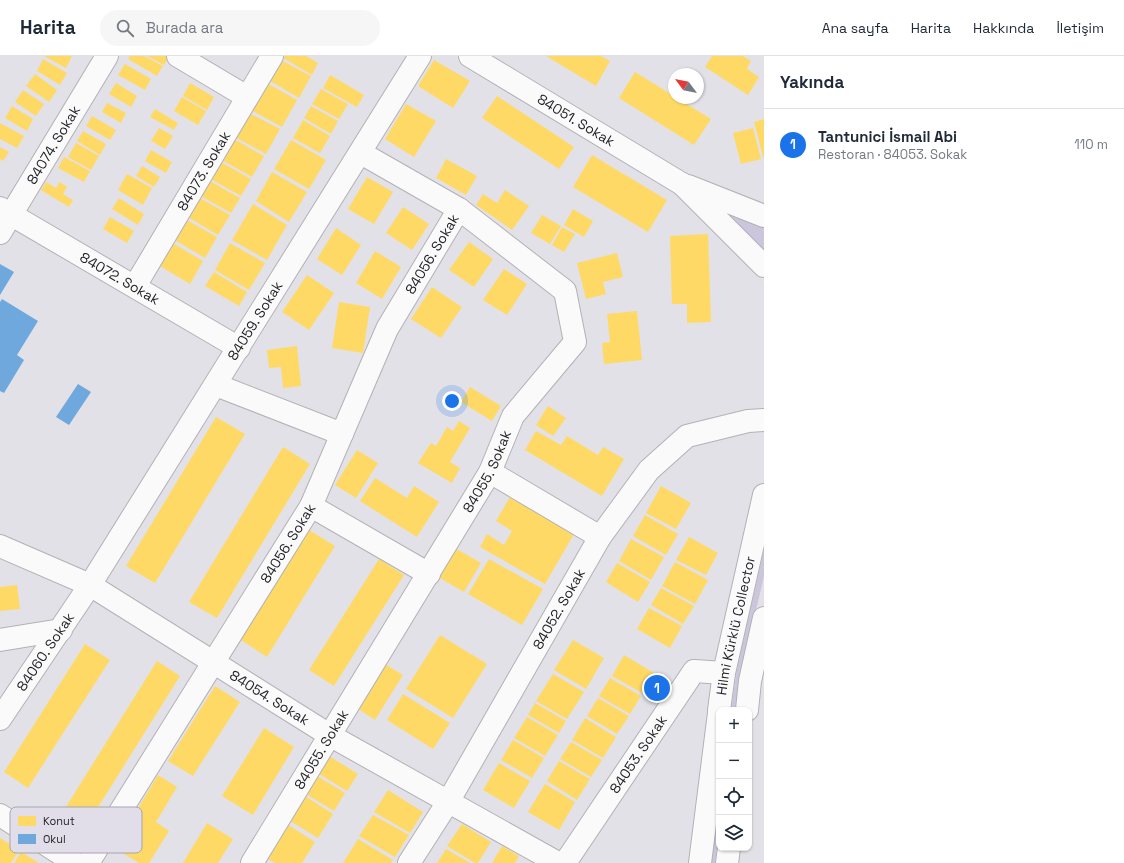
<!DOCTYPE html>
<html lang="tr">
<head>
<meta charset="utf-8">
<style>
  :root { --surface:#fff; --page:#f6f6f7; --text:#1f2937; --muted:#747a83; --line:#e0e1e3; --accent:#1a73e8 }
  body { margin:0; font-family:"Space Grotesk",sans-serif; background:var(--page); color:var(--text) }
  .controls { position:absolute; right:12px; bottom:12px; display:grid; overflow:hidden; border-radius:8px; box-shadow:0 1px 3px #0004 }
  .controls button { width:36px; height:36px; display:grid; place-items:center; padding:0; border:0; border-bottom:1px solid var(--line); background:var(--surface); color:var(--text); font:20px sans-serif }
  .compass { position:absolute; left:668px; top:12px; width:36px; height:36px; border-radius:50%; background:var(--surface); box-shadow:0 1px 3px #0004; rotate:302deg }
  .you { position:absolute; left:452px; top:345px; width:14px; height:14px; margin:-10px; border:3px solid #fff; border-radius:50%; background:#1a73e8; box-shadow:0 0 0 6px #1a73e833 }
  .badge { display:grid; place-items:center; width:26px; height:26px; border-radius:50%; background:var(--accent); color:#fff; font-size:13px; font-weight:700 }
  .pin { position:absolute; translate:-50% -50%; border:2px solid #fff; box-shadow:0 1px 4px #0006 }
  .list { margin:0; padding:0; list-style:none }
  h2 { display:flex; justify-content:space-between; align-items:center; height:52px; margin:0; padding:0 16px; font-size:17px }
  h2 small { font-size:13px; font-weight:400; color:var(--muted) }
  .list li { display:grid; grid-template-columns:26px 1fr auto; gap:12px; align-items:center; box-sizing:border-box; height:72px; padding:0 16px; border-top:1px solid var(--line) }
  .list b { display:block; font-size:15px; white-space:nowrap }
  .list p { margin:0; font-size:13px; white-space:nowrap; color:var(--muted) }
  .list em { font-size:13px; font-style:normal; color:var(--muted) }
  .icon { flex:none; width:22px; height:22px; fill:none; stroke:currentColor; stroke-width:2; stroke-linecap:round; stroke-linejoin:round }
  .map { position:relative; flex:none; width:764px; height:807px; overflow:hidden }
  header { display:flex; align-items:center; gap:24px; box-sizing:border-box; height:56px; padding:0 20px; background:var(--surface); border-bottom:1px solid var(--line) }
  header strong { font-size:19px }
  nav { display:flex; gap:22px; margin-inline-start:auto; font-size:14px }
  .search { width:280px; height:36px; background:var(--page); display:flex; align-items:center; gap:10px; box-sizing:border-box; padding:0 14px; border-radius:22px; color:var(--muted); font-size:15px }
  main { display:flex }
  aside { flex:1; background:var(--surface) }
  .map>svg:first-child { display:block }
  .green { fill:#cbc6dc }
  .homes { fill:#ffd966 }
  .schools { fill:#6fa8dc }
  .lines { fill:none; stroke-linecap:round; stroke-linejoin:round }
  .minor-casing { stroke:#b2b1b5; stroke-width:24 }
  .tertiary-casing { stroke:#b2b1b5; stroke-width:24 }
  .secondary-casing { stroke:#b2b1b5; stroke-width:24 }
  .minor { stroke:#fbfafb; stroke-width:22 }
  .tertiary { stroke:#fbfafb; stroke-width:22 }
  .secondary { stroke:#fbfafb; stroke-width:22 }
  .labels { text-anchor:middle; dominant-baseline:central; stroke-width:4; stroke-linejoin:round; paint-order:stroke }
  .street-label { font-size:14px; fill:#201f23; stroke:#e1deea }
  .key { fill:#e1deea; stroke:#a7a5ae; stroke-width:1 }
  .key-label { font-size:11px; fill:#201f23 }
</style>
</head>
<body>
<header>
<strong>Harita</strong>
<div class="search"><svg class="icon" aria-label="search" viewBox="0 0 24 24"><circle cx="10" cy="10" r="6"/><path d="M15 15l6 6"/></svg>Burada ara</div>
<nav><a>Ana sayfa</a><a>Harita</a><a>Hakkında</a><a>İletişim</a></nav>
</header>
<main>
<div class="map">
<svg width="764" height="807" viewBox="0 0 764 807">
  <rect width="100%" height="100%" fill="#e2e1e7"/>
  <path class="green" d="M715 149 764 171V196Z
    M764 493V520L742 614 736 654H731L737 613Z
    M719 736V777L715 807H710Z"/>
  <path class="homes" d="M44 0H72L66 12Z
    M130 0H144L163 10 157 20 128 3Z
    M147 0H169L164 9Z
    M280 0H306L318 7 312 19Z
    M546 0H601L610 5 596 30Z
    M712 0H743L751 5 747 13 759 21 748 39 705 11Z
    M43 3 67 17 60 29 37 15Z
    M279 3 311 20 299 42 267 23Z
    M434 4 470 25 453 52 418 30Z
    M125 8 151 23 145 34 118 19Z
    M635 16 674 40V42H677L711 63 694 89 619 42Z
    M35 18 57 34 49 46 26 30Z
    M330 19 364 39 357 51 323 32Z
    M265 26 297 44 282 71 249 53Z
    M116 27 137 40 131 51 109 38Z
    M190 27 214 41 207 54 183 40Z
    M321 33 348 48 339 63 312 48Z
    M23 34 44 48 36 60 15 46Z
    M497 40 574 91 559 113 482 62Z
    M182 41 206 55 198 69 174 55Z
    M107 47 126 57 121 67 102 56Z
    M406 48 436 65 414 101 385 83Z
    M12 50 33 63 27 75 5 62Z
    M311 50 338 65 331 78 304 62Z
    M155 53 178 67 174 74 150 61Z
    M247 56 280 73 266 98 233 80Z
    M92 60 116 74 110 84 86 70Z
    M764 63V101H763L754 66Z
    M303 64 330 80 320 97 293 82Z
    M0 67 24 80 17 92 0 83Z
    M159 72 173 80 165 93 151 85Z
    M753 72 761 103 741 108 733 77Z
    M83 75 106 88 100 99 77 85Z
    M232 82 264 100 252 121 220 103Z
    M291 84 326 104 309 133 274 113Z
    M76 87 99 100 91 114 68 101Z
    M0 91 9 96 3 105 0 103Z
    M151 94 172 106 166 117 145 105Z
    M592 99 667 144 648 176 573 131Z
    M64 101 90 115 84 126 58 112Z
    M446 103 477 120 466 139 436 122Z
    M219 105 251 123 241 140 209 122Z
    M142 110 160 121 154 131 136 120Z
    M272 116 307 136 289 166 256 145Z
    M127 118 152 132 143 149 118 134Z
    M367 121 393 136 374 168 348 153Z
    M208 124 240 142 231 157 199 139Z
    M46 126 56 132 60 126 67 131 63 138 73 144 69 151 41 134Z
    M505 134 529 150 512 174 476 149 483 138 497 147Z
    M198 141 230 159 218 179 186 160Z
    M119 142 144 158 138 169 112 153Z
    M253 148 287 169 267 204 232 184Z
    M403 151 429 168 412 194 386 177Z
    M573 153 593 165 584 181 564 169Z
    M542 159 561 170 550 188 531 177Z
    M110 161 134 175 127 187 103 173Z
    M185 163 217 181 205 202 173 183Z
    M562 171 575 178 564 196 552 189Z
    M336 172 361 189 342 219 317 203Z
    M708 178 711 266 687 267V248H672L670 180Z
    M171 186 203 205 190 228 158 209Z
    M469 186 493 203 474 231 449 214Z
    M230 187 265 207 249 234 215 214Z
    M375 195 401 211 382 243 356 227Z
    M617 197 623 221 603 226 606 238 586 243 577 207Z
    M504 213 527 228 507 259 483 244Z
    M214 216 247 236 239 250 205 230Z
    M307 219 334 237 309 274 282 256Z
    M432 231 462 251 441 282 411 263Z
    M339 246 370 251 363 297 332 292Z
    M637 255 642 304 604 308 602 287 610 286 607 258Z
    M297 290 301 330 283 332 281 311 269 312 267 294Z
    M470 331 501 350 492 365 461 346Z
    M548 350 566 362 553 380 536 369Z
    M216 361 245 378 155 527 126 510Z
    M459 365 470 372 450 406 460 412 452 427 418 407 431 387 436 390 447 371 453 375Z
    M536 375 561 389 567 380 598 399 603 391 624 403 602 440 525 394Z
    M283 391 310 408 217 562 189 546Z
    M357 394 378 407 356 442 335 429Z
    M375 422 407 442 414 430 439 446 417 481 360 445Z
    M661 430 691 447 676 473 646 457Z
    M510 441 574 478 545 528 480 491 487 478 504 489 512 475 496 465Z
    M645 459 678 478 666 499 633 480Z
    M309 474 335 490 267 601 241 584Z
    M689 481 718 497 706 519 676 504Z
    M631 483 664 501 651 524 619 505Z
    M455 492 481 507 464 536 438 521Z
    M379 503 404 519 334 630 309 614Z
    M489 503 543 533 522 569 468 538Z
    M675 506 708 524 695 548 662 530Z
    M617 507 650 526 638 546 606 526Z
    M17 529 20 553 0 555V531Z
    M661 532 694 550 683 568 651 549Z
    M649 552 682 570 670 592 637 573Z
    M440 579 487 608 453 662 406 633Z
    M573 584 604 602 586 633 554 614Z
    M85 588 110 604 28 732 4 716Z
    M624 599 654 617 642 637 612 620Z
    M157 605 180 620 87 769 64 754Z
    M383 607 403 619 375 664 355 651Z
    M553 618 584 636 567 663 536 645Z
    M610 622 641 640 630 658 599 640Z
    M215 630 240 646 193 720 168 705Z
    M403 638 450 667 433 693 387 664Z
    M598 642 629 660 617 678 587 660Z
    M535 647 566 665 559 677 528 659Z
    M527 661 558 679 545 700 514 682Z
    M585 662 616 681 603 702 572 684Z
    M264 672 294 691 253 759 222 740Z
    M513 684 544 702 532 722 501 704Z
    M571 686 602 704 591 721 560 703Z
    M329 700 358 718 347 735 319 718Z
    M559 705 590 723 577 744 547 725Z
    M499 707 530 725 514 752 483 734Z
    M158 719 177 731 156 766 169 775 149 807H139L114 792Z
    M317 720 345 737 334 755 306 738Z
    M545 728 575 746 559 774 528 756Z
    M388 734 423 756 410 777 374 756Z
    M305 740 333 758 318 782 290 765Z
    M373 759 409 779 395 801 359 780Z
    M207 767 233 783 218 807H183Z
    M287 768 315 786 302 807H275L266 802Z
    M462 768 491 786 478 807H475L447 790Z
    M0 782 19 794 11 807H0Z
    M358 783 393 804 391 807H343Z
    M502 790 519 800 515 807H492Z
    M446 793 470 807H437Z
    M21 796 39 807H14Z"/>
  <path class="schools" d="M0 208 14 216 0 239Z
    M2 243 38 265 17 299 24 304 4 337 0 335V246Z
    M78 328 91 336 69 369 56 361Z"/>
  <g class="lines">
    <g class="minor-casing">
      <g id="minor">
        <path d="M178 0 247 41"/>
        <path id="s1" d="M470 0 682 128"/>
        <path id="s2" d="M0 152 239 292"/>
        <path id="s3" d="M0 177 107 0"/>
        <path id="s4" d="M135 230 272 0"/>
        <path d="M216 329 342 378"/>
        <path d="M490 416 600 481"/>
        <path d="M311 450 429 518"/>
        <path id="s5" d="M0 490 90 529 331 680 558 807"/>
        <path d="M0 584 61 574"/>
        <path id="s6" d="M0 663 90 529 420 0"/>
        <path d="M0 759 75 807"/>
        <path id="s7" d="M88 807 311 450 387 273 459 153"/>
        <path id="s8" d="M252 807 490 416 513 360 575 286 565 235 459 153 361 97"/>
        <path id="s9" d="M409 807 448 746 600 481 649 414 687 380 748 365 764 364"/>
        <path id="s10" d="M565 807 694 615 724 617"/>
      </g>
    </g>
    <g class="tertiary-casing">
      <path id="tertiary" d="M682 128 764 210
        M688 130 764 160"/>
    </g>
    <g class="secondary-casing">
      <g id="secondary">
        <path id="s11" d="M719 654 724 617 764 439"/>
        <path d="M747 654 750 625 764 562"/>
        <path d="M700 807 719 657"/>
        <path d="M727 807 729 792"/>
      </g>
    </g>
    <use href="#minor" class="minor"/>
    <use href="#tertiary" class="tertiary"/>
    <use href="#secondary" class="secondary"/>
  </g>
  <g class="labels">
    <g class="street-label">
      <text stroke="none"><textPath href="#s1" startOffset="124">84051. Sokak</textPath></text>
      <text stroke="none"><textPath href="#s3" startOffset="103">84074. Sokak</textPath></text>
      <text stroke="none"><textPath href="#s4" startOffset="134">84073. Sokak</textPath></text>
      <text stroke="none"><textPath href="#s7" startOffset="701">84056. Sokak</textPath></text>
      <text stroke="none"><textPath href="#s2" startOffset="139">84072. Sokak</textPath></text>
      <text stroke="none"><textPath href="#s6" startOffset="473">84059. Sokak</textPath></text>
      <text stroke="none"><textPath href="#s8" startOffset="457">84055. Sokak</textPath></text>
      <text stroke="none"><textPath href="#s7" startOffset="377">84056. Sokak</textPath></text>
      <text stroke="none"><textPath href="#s9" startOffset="295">84052. Sokak</textPath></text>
      <text stroke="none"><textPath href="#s11" startOffset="86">Hilmi Kürklü Collector</textPath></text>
      <text stroke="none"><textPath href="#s6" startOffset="81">84060. Sokak</textPath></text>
      <text stroke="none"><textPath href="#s5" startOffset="310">84054. Sokak</textPath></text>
      <text stroke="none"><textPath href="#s8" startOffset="133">84055. Sokak</textPath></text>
      <text stroke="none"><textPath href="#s10" startOffset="131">84053. Sokak</textPath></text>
    </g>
  </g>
  <rect x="10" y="751" width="132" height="46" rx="6" class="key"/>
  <rect x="18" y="760" width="18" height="10" fill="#ffd966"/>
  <rect x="18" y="778" width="18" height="10" fill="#6fa8dc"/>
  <g class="key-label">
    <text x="43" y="769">Konut</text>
    <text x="43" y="787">Okul</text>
  </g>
</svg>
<div class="controls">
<button>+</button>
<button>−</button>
<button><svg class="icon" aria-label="locate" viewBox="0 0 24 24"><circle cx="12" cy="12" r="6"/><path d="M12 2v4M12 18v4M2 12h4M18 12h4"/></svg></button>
<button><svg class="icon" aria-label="layers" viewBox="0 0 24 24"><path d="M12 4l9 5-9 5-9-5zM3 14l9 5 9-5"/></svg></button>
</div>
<svg class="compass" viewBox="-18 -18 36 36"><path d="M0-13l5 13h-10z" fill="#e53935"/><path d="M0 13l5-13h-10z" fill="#747a83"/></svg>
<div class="you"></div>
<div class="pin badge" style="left:657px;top:632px">1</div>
</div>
<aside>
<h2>Yakında<small></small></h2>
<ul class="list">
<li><span class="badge">1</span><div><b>Tantunici İsmail Abi</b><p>Restoran · 84053. Sokak</p></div><em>110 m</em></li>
</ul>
</aside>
</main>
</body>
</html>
